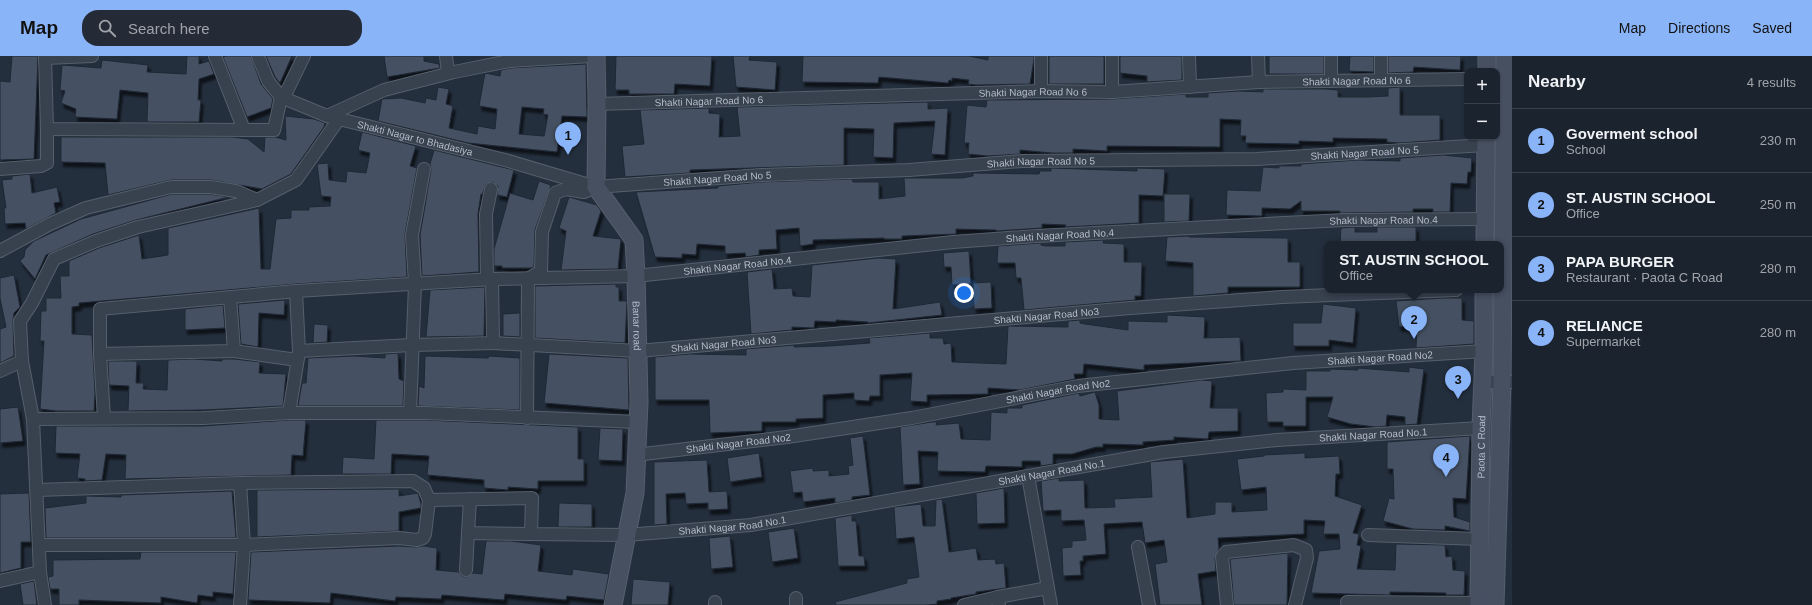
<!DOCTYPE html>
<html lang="en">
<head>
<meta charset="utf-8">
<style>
  :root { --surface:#1b232e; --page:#242b36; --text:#f1f3f6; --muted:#a0a4aa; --line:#39404a; --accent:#8ab4f8 }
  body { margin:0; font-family:Helvetica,sans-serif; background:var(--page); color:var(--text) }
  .controls { position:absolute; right:12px; top:12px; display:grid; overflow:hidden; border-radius:8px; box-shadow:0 1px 3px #0004 }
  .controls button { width:36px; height:36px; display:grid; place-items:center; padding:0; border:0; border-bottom:1px solid var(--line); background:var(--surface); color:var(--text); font:20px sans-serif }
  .you { position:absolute; left:964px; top:237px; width:14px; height:14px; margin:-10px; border:3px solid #fff; border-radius:50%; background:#1a73e8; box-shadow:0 0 0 6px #1a73e833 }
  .badge { display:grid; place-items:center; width:26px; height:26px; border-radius:50%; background:var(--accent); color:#111; font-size:13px; font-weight:700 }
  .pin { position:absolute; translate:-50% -33px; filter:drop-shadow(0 1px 2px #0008) }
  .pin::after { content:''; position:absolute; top:21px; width:14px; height:12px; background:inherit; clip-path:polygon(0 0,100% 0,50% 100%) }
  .popup { position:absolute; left:1324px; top:185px; width:180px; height:52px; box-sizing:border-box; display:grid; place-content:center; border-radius:8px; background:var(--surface); filter:drop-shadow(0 1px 3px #0005); font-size:13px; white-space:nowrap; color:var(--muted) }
  .popup b { font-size:15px; color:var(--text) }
  .popup::after { content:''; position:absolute; left:50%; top:100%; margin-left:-8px; border:8px solid transparent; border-top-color:var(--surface) }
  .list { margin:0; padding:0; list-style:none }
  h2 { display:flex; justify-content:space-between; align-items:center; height:52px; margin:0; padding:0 16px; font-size:17px }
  h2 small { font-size:13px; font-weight:400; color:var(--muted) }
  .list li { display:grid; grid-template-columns:26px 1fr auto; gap:12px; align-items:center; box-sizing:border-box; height:64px; padding:0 16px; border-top:1px solid var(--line) }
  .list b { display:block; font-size:15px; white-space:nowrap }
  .list p { margin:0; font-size:13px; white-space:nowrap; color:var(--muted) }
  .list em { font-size:13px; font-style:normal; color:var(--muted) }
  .icon { flex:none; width:22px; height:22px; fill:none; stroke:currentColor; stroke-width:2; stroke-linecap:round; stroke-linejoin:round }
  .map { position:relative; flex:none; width:1512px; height:549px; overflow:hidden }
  header { display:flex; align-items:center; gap:24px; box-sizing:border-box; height:56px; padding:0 20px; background:var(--accent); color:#111 }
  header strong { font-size:19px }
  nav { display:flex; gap:22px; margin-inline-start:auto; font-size:14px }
  .search { width:280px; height:36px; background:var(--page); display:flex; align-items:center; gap:10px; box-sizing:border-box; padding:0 14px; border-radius:16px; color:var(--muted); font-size:15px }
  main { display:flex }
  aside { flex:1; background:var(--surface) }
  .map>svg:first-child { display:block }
  .building { fill:#455162; stroke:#1f2835; fill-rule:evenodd; filter:url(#shadow) }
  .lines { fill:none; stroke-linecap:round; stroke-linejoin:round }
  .street-casing { stroke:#565f6c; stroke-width:14 }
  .secondary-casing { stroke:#565f6c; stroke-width:19 }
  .street { stroke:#38414e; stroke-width:12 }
  .secondary { stroke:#465061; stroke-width:17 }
  .labels { text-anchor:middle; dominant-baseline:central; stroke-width:3.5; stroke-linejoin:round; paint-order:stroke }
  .street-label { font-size:10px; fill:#b4bcc9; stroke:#1d2633 }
</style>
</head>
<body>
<header>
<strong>Map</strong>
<div class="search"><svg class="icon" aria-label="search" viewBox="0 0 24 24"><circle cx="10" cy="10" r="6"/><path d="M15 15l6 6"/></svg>Search here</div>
<nav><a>Map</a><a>Directions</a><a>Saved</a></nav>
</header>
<main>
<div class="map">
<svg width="1512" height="549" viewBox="0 0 1512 549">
  <defs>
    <filter id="shadow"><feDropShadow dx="2.5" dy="4.5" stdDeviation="1" flood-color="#0009"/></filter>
  </defs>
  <rect width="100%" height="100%" fill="#242f3e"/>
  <path class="building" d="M12 0H38L34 103 0 104V25L10 26Z
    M187 0H199V8L209 5 214 18 199 23 198 44H201L199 66H147L148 37 120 34 117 63 75 61 76 53 61 47 65 35 60 34 62 9 101 12 102 4 148 9 147 16 186 18Z
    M226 0H251L261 28 273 43 271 52 247 61 223 1Z
    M266 0H292L280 27 275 21Z
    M384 0H424V5L439 8 440 12 387 21Z
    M616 0H712L710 30 675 28 674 38H629V34H615Z
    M733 0H750L749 4 777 6 775 34 736 31Z
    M803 0H969L988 4V0H1034V3L1030 28 976 29 968 28 969 24 952 22V25L949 24 948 27 879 21 878 27 802 26Z
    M1049 0H1104V28H1049Z
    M1120 0H1182V24L1147 26V20L1120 17Z
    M1269 0H1324V18H1269Z
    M1350 0H1374V16L1349 15Z
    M1388 0H1461L1460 14 1414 11 1413 16 1388 17Z
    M586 8 587 61 562 60 557 96 468 87 378 65 382 43 401 42 425 47 426 42 436 44 438 31 449 33 446 48 453 50 449 72 477 78 478 70 495 73 497 53 479 50 485 17 500 20 501 14 510 12ZM522 51 544 53 543 58 548 59 544 80 519 78Z
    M1400 31V59H1440V84L1400 87 1387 86V83L1333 82V86L1299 85V88L1245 87 1246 80H1240L1241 64 1220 63V91L1107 90V95L1073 93V97H1052L1020 94V98L988 100 968 98 969 87H964L967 49 986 51 987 44 1112 43 1186 38V41H1208V37L1239 35 1263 36V33H1326L1338 34V41H1367L1388 40V32Z
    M928 46V53L948 52 945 99 931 98 935 65 894 67 893 102 873 101 874 73 844 72V109L690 114V117L625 121 622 90 644 88 640 54 709 52V57L720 58 719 81 740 80 737 51Z
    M285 60 314 63 325 67 324 71 291 118 262 133 211 124H171L108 139 105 107 61 106V81H232L248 83 264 96 265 81H275L286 84Z
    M362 76 416 90 410 110 417 112 405 178 407 221 296 228 79 247V250L72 251V278L92 279 95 337 94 355H57L40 353 44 285H40L41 255H46V242H61L60 220H69V205L99 192 139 179 142 203 168 199V172L259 152 261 213H270L276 163 291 162V154H309V151L330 150 331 141 321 140 317 108 328 107 329 124 346 126 347 115 366 117 370 97 358 94Z
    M434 94 514 114 507 141 497 139 498 130 492 126 486 128 482 139 481 138 478 158 479 216 422 220 420 179 431 114 430 108Z
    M1443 99 1472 102 1471 116H1468L1467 128 1451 127 1450 156H1433V153H1413V156L1340 157V155H1301V145L1290 153 1262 152V160L1226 159 1227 134 1260 135 1263 111 1279 112V110H1301V108L1357 104 1400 105V102Z
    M1051 112 1137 115V112L1165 113 1163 140 1139 139V167L1065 171 1066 169 1042 168V172L996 175V174L956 173V178L902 180V183H884V182L813 184V188L800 190 799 172 776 174 777 193 759 194V199L746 201 745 197 725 198V190L697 188 696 199 682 198V202L655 201 636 136 718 132V130L761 126 852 123 853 126H879V143L905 140 904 122H962L973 120V117L1039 118 1040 115H1051Z
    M30 118 32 137 57 131 60 146 54 147 56 157 26 173 25 167 5 168 4 152H6L2 124 12 123V120Z
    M539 125 551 129 535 174 534 211 531 212H502V210H494V193L510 137 533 144Z
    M172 138H209L229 141 136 164 93 178 46 199 35 223 20 205 24 201 25 194 34 185 81 163Z
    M1164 138H1190L1189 165 1164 166Z
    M569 141 597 149 601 155 593 180 621 183 618 213 561 214 566 175 559 172Z
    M1355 171V176H1377V171H1416V188H1340L1341 172Z
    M1189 180V181L1288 182V206H1300V231H1228V237L1193 240V207L1165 205 1167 181Z
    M1104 184 1103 187 1124 188V206H1142L1141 240H1135V244L1024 254 1021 222H1016L1015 207H997L998 190 1041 187V189L1046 190H1065V186Z
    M969 195 971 228 952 229 951 211H944L943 197Z
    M878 202 896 203 893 253 940 246 942 259 868 267V266L836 264V266L815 265 814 272 792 271V274L751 278 747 216 772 213 774 233 792 232 793 240 810 241 812 209Z
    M14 219 20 251 14 257 13 265 14 300 0 307V273L6 271 0 242V222Z
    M991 226 992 252 974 253 973 227Z
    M616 228V231H619V245H627L625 287 535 282V230Z
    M485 231 484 280 426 281 430 234Z
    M1442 242H1462V264L1474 265V288L1416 292 1417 269 1399 271 1396 245Z
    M285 244 284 259 259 257 258 291 241 288 238 248Z
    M1323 248 1356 252 1353 287 1329 284V290H1293V267H1321Z
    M223 249 225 272 185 274V253Z
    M520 257V281L503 280V258Z
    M1167 259 1205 261 1204 282 1240 281 1241 305 1144 309V314L1084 308 1083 318H1074L1075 323 1020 334 988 332V338L927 339V346L910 345 912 317 880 319V340H870L869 345 854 344V337L823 339V362L796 363V366H762V375L710 377 709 344H655V301L689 298 746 299V293L794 289V291L830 290 870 287 869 282 930 277V282H943L944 288 951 287 952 306 1006 308 1008 270 1068 271V265L1080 264V267L1085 268 1128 274V265L1167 266Z
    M314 268 328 269 327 286 313 287Z
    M398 297 399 323 404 325 403 350H298L302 327H306L308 302 354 300 385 302V298Z
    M549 298 628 302 629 354 544 347Z
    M425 300 488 302 489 300 520 302V354L418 350 419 330 424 332Z
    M193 303 222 305V303H234L260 306 259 317 286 318 283 350 203 354 128 355 129 330 109 329 108 305H137L136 327H144L143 333 167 334 168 304Z
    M1409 311 1424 313 1417 368 1405 369V361L1387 359 1386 370 1376 371 1351 368 1327 361 1333 341H1306V370H1283V366H1267L1266 337 1283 336V333L1306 334V315H1330V313L1358 314V312L1409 316Z
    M1202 324 1212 325 1210 352H1238V375L1209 376 1208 383 1174 381V384L1143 386V389L1103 388V391H1096L1072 398H1053V408L1041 410 1040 405H1022V411L986 410 985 416 937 415 938 396 918 395 920 428 903 429 900 371 932 366H937L936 369 959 367 961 383 990 384 991 356 1007 357V352H1022V349L1079 337 1080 340 1095 336 1099 349V363L1119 364 1117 335Z
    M18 351 23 385 0 387V353Z
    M289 364H306L303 400 292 399 291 419 125 423 126 399 106 398 102 424 85 425V423L77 422 80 398 55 397 56 370H203Z
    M376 364H425L578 371V403H584V425H538V433L508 431V434L484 432V424L427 419 429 400 392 398 391 418H342L343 401 374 403Z
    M600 372 623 373 622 405 598 404Z
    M863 380 870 439 852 441V444L835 447V442L803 446 802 436 793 437 790 415 813 412V415L829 414V420L849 418 848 410 853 409 850 382Z
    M1470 380 1466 443 1453 442 1454 461 1470 466V475L1445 470V474L1413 473 1383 465 1389 442 1394 443 1393 413H1387V386Z
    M759 397 762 421 730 426 727 402Z
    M1305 397V402L1339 400 1340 418H1336L1335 440 1362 449 1353 477 1359 478 1357 489 1361 490 1357 513 1395 514 1396 488 1445 489 1446 501 1452 500 1453 514 1465 515 1464 539H1446V537L1390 536V539L1311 537 1319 495 1340 493 1339 478H1323L1325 465 1304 464V478L1218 482 1219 493 1215 502 1216 515 1198 518 1202 549H1160L1155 508 1167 506 1164 484 1145 487 1142 466 1104 468 1106 498 1083 500V505H1080L1081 519 1063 520 1062 492 1072 491V485L1086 484 1084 464 1061 465V454L1043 455 1041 425 1059 422V425L1084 424 1085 452 1115 451 1114 443 1152 441 1150 406 1183 403 1187 462 1215 458V446H1232V456L1267 454 1266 431 1241 434 1237 403 1264 400V399Z
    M707 404 709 436 727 435 728 453 708 454V447L686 448 685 437 666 438 667 468 654 469V406Z
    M1004 432 1005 467 977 468 976 437Z
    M399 433V440L418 437 421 448V452L399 456V475L257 481V434Z
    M232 435 236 482H46L45 452 86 447V440L121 441V439Z
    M29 437 31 486H21V512L0 517V438Z
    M942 443 949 496 976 492 978 504 995 503 996 508 1004 507 1006 532 976 536V538L951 542V543L937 545V548L927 549H836L835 546 907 527V523L919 521 914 481 896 483 894 451 921 448 923 470H935L936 444Z
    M559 447 592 448V471H558Z
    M852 459V465H856L859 500H864L865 510H838L835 462Z
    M794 472 798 502 772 506 768 476Z
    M730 480 733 511 711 513 709 482Z
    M486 485H511L541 489 538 515 572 519 573 513 609 518 604 544 567 540 566 544 505 538 504 544 442 539 441 543 396 541 395 545 331 537 330 547 248 544 251 496 399 490 416 491 424 490 437 492 436 514 459 516 462 520 466 521 473 517 482 518Z
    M141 496H236L233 538 213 536V541L198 539 197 547 161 541V547L79 544V549H59V533H50L48 521 53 520V504L140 503Z
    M1288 497 1287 549H1234L1230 503Z
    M633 523 670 526 668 549H631Z
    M34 525 37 549H23L20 528Z"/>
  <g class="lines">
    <g class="street-casing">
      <g id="street">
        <path d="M45 0 47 73 274 74 281 41"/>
        <path d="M215 0 244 74"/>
        <path id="s1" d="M258 0 268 25 281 41 327 60 505 104 596 131"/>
        <path d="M446 0 448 17"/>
        <path d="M1041 0V35"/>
        <path d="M1112 0V36"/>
        <path d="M1189 0 1190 31"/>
        <path d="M1258 0 1259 26"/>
        <path d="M45 2 92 0"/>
        <path d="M1381 24V0"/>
        <path d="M1331 25V0"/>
        <path d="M284 41 304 0"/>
        <path id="s2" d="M597 48 1041 35 1112 36 1259 26 1467 23"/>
        <path d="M327 60 384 34 454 16 509 5 591 0"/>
        <path d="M0 113 41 110 47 107V73"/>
        <path d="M0 195 50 168 86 152 171 131H210L236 135 257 144"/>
        <path id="s3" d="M492 223 636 220 953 186 1037 180 1344 164 1485 163"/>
        <path d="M487 224 486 158 491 133"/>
        <path d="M230 241 234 295 100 298V253L296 235 492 223 493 287 412 289 299 295 296 235"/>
        <path id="s4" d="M493 287 638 295 1130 252 1282 241 1456 234"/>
        <path d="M234 295 297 304"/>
        <path d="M100 298 104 362"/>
        <path d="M22 305 20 265 32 247 54 203 96 185 138 171 257 144 296 124 339 63"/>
        <path d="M0 315 22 305 33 363 40 516 0 525"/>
        <path d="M1483 326H1512"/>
        <path d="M289 357 299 296"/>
        <path d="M410 357 415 228 412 179 424 113"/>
        <path id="s5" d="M527 362 528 223 541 215 542 176 555 137 566 133 584 136 596 131 761 119 909 114 1022 105 1257 103 1485 89"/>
        <path d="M33 363 203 362 289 357H425L637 366"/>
        <path id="s6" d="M635 399 787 381 912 362 1078 330 1293 307 1484 295"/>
        <path d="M1028 420 1048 532"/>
        <path d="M240 427 244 489 240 549"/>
        <path id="s7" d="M38 434 240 427 413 425 424 432 429 444 532 442 531 478 626 479 751 469 1164 396 1277 384 1481 372"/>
        <path d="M470 443 468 477 531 478"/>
        <path d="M1368 479 1479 483"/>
        <path d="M39 489H244L399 482 417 484 423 482 425 478 429 444"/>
        <path d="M1138 491 1149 549"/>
        <path d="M466 514 468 477"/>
        <path d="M40 516 45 549"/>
        <path d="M998 541 1048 532 1051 549"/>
        <path d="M1347 546 1479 547"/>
        <path d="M715 549V546"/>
        <path d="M796 549V542"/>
        <path d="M964 549 998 541 999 548"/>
        <path d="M1227 549 1222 501 1226 496 1294 489 1306 494 1307 502 1295 549"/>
      </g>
    </g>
    <g class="secondary-casing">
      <g id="secondary">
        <path id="s8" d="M596 0 597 48 596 131 634 184 636 220 639 346 635 437 613 549"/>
        <path d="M1487 15V0"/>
        <path d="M1485 188 1486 81"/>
        <path id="s9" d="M1479 549 1481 372 1484 295V234"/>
        <path d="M1495 549 1502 326 1505 0"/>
      </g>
    </g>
    <use href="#street" class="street"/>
    <use href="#secondary" class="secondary"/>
  </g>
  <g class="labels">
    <g class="street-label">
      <text stroke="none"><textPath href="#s2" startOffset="760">Shakti Nagar Road No 6</textPath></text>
      <text stroke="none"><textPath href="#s2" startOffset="436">Shakti Nagar Road No 6</textPath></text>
      <text stroke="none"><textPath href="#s2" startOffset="112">Shakti Nagar Road No 6</textPath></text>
      <text stroke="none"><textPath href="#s1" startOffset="188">Shakti Nagar to Bhadasiya</textPath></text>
      <text stroke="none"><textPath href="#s5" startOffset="1047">Shakti Nagar Road No 5</textPath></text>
      <text stroke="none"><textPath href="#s5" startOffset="723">Shakti Nagar Road No 5</textPath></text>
      <text stroke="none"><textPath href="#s5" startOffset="399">Shakti Nagar Road No 5</textPath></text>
      <text stroke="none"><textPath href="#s3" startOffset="894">Shakti Nagar Road No.4</textPath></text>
      <text stroke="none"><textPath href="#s3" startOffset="570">Shakti Nagar Road No.4</textPath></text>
      <text stroke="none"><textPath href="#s3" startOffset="246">Shakti Nagar Road No.4</textPath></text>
      <text stroke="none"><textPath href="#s4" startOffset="555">Shakti Nagar Road No3</textPath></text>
      <text stroke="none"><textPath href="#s8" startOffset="282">Banar road</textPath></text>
      <text stroke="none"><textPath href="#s4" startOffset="231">Shakti Nagar Road No3</textPath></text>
      <text stroke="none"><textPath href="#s6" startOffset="752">Shakti Nagar Road No2</textPath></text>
      <text stroke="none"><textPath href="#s6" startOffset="428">Shakti Nagar Road No2</textPath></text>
      <text stroke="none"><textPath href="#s7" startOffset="1390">Shakti Nagar Road No.1</textPath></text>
      <text stroke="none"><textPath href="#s6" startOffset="104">Shakti Nagar Road No2</textPath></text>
      <text stroke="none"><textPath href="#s9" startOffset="158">Paota C Road</textPath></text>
      <text stroke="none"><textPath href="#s7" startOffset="1066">Shakti Nagar Road No.1</textPath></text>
      <text stroke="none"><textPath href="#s7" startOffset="742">Shakti Nagar Road No.1</textPath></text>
    </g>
  </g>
</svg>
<div class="controls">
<button>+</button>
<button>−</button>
</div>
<div class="you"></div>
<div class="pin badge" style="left:568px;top:99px">1</div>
<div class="pin badge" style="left:1414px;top:283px">2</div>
<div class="popup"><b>ST. AUSTIN SCHOOL</b>Office</div>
<div class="pin badge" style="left:1458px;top:343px">3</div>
<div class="pin badge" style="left:1446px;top:421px">4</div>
</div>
<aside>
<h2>Nearby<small>4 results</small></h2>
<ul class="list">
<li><span class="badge">1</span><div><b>Goverment school</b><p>School</p></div><em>230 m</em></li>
<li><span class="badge">2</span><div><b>ST. AUSTIN SCHOOL</b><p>Office</p></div><em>250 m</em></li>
<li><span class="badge">3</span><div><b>PAPA BURGER</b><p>Restaurant · Paota C Road</p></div><em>280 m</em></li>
<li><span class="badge">4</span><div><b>RELIANCE</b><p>Supermarket</p></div><em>280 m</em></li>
</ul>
</aside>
</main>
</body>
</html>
